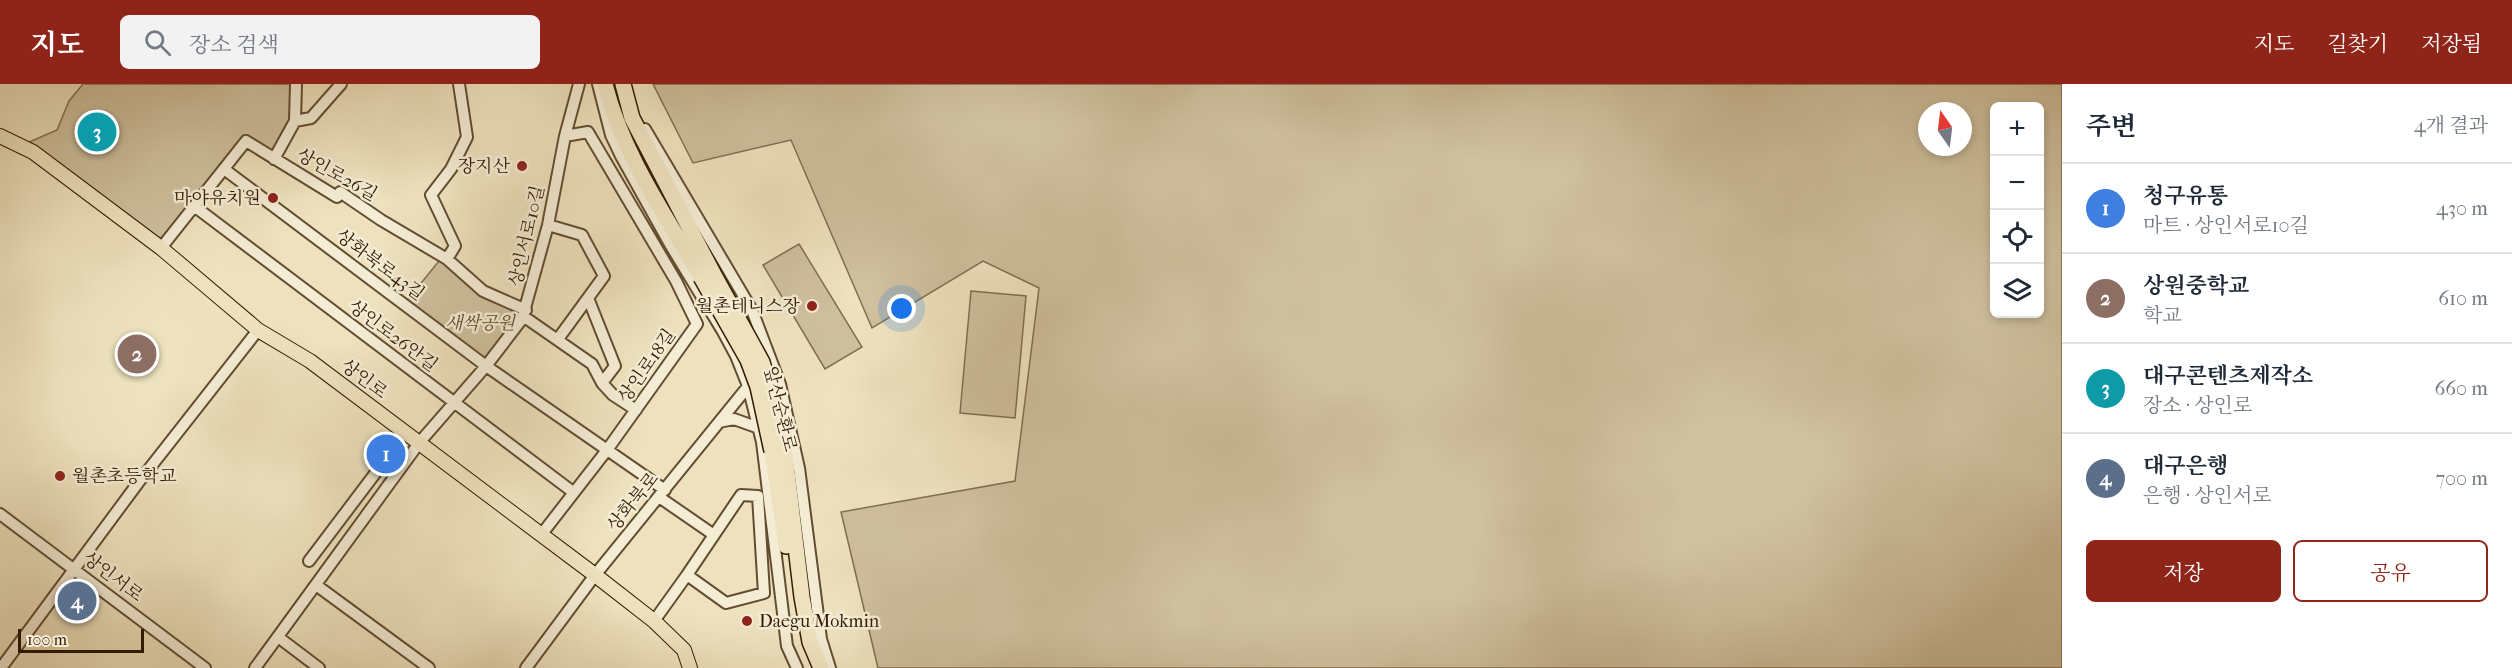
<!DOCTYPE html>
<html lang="ko">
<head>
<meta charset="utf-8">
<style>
  :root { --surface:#fff; --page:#f2f2f3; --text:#1f2937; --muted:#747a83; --line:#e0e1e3; --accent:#8f2418 }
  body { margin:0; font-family:"IM FELL French Canon","Noto Serif KR",serif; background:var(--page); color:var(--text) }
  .controls { position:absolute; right:18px; top:18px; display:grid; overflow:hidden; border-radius:9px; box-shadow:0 3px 9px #0003 }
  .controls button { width:54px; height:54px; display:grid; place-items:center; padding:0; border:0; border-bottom:2px solid var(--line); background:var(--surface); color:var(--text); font:30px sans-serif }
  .compass { position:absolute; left:1918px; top:18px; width:54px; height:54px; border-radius:50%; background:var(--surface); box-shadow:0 3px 9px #0003; rotate:346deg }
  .scale { position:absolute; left:18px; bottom:15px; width:126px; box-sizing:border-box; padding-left:6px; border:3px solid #351b00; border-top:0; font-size:16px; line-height:21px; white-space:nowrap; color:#351b00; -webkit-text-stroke:4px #f4ecd5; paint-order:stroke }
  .you { position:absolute; left:902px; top:225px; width:21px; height:21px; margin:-15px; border:4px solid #fff; border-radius:50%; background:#1a73e8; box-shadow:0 0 0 9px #1a73e833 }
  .badge { display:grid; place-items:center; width:39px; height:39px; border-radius:50%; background:var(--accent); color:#fff; font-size:20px; font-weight:700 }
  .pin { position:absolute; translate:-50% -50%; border:3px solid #fff; box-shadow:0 2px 6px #0006 }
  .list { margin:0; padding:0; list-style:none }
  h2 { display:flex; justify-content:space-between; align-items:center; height:78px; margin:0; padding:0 24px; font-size:26px }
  h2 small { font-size:20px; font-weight:400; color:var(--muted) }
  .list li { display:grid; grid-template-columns:39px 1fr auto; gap:18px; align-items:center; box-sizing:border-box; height:90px; padding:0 24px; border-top:2px solid var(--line) }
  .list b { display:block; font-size:22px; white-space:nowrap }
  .list p { margin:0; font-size:20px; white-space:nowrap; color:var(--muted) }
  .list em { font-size:20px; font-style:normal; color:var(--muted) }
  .actions { display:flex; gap:12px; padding:18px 24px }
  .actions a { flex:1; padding:14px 0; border:2px solid var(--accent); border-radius:9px; text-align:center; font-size:21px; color:var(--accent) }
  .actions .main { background:var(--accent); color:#fff }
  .icon { flex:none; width:33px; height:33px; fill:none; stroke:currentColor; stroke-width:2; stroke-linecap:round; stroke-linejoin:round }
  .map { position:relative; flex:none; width:2062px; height:584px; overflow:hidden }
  header { display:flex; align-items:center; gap:36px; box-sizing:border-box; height:84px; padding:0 30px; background:var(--accent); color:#fff }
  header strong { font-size:28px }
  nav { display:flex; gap:33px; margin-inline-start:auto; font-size:21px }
  .search { width:420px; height:54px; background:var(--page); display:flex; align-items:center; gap:15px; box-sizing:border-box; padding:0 21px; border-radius:9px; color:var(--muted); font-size:22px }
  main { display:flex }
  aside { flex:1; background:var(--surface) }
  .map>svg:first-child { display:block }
  .green { fill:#cfc09e; stroke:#826e4f; stroke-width:1.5; fill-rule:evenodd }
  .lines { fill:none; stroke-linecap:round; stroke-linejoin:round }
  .minor-casing { stroke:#634d30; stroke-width:14 }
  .major-casing { stroke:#351b00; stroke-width:16 }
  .highway-casing { stroke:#351b00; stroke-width:18 }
  .minor { stroke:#f4ecd5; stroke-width:10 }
  .major { stroke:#eee2be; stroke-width:14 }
  .highway { stroke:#eee2be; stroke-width:15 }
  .highway-bridge-casing { stroke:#351b00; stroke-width:18; stroke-linecap:butt }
  .highway-bridge { stroke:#eee2be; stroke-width:15 }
  .poi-dot { fill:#8f2418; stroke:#f4ecd5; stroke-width:2 }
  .labels { text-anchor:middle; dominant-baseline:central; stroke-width:5; stroke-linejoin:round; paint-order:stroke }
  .poi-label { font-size:18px; fill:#351b00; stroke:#f4ecd5; text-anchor:end }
  .street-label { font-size:18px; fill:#351b00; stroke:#f4ecd5 }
  .park-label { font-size:18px; font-style:italic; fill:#634d2f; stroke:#f4ecd5 }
</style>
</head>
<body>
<header>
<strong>지도</strong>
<div class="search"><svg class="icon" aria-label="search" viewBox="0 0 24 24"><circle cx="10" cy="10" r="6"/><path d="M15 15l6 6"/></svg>장소 검색</div>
<nav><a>지도</a><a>길찾기</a><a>저장됨</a></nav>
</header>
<main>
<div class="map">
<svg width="2062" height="584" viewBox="0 0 2062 584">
  <rect width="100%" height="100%" fill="#eee2be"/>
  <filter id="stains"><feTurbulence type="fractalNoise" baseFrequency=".00333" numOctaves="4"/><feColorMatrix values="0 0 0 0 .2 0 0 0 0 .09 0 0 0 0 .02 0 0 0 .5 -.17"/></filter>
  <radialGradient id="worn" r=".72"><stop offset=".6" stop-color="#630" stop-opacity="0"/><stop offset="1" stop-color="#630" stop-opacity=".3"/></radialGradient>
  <path class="green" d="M83 0H297L295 37 274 75 246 58 161 164 27 59 57 46 69 17Z
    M653 0H2062V584H878L841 428 1015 397 1039 204 983 177 872 244 791 56 693 79ZM1994 22H2040V230H1994ZM1927 27H1963V63H1927Z
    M799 160 862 263 825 285 763 181Z
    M443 172 483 207 526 226 486 282 405 219Z
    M971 207 1026 212 1015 334 960 329Z"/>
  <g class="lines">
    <g class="minor-casing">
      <path id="minor" d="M598 0 611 51 621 72 671 162 722 246 736 272 748 302 762 358 787 562 797 584
        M295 37 311 34 341 0
        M645 45 752 226 780 300 799 384 821 555 830 584
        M274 75 295 37 296 0
        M224 85 486 282 665 406
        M194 122 573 408
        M548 141 582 151 604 192 558 255
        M161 164 246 57 337 113 340 108 381 136 447 175 483 207 526 226
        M447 175 455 162 431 111 451 85 467 53 459 0
        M588 214 615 282 602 299
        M523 232 592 280 602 299 613 311 636 326
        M719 338 734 335 759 344
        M659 413 714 451
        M0 430 205 584
        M541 451 607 366 697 240 676 197 588 48 565 52
        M309 477 377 387
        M316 501 429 584
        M654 537 687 491 726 519 764 509 758 412 741 411 687 491
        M278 553 319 584
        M1 584 138 399 258 246
        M255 584 419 359 486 282 522 235 548 141 565 52 579 0
        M526 584 595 491 750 300"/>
    </g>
    <g class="major-casing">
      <path id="major" d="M0 52 33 68 161 164 258 246 310 277 595 491 654 537 684 566 690 584"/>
    </g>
    <g class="highway-casing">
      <path id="highway" d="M605 0C622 69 666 132 701 193
        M623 0 632 34 713 189
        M784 363 802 513 810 558 821 584
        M772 367 786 462"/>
    </g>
    <use href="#minor" class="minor"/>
    <use href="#major" class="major"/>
    <use href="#highway" class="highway"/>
    <g class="highway-bridge-casing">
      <path id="highway-bridge" d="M713 189 762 278 778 331 784 363
        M701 193 748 276 758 303 772 367"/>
    </g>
    <use href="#highway-bridge" class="highway-bridge"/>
  </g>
  <g class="poi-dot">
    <circle cx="522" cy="82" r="6"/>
    <circle cx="273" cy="114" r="6"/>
    <circle cx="812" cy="222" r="6"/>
    <circle cx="60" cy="392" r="6"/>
    <circle cx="747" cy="537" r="6"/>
  </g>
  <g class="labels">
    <g class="poi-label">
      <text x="510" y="82">장지산</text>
      <text x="261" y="114">마야유치원</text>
      <text x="800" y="222">월촌테니스장</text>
      <text x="72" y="392" text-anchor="start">월촌초등학교</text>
      <text x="759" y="537" text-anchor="start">Daegu Mokmin</text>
    </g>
    <g class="street-label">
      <text transform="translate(337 91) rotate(29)">상인로26길</text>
      <text transform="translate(527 152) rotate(-77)">상인서로10길</text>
      <text transform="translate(380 181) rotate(37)">상화북로43길</text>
      <text transform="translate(393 252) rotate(37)">상인로26안길</text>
      <text transform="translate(647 282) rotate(-55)">상인로18길</text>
      <text transform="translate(364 295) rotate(37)">상인로</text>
      <text transform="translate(780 325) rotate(76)">앞산순환로</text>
      <text transform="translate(633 418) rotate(-51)">상화북로</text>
      <text transform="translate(113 493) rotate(37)">상인서로</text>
    </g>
    <g class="park-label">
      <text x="480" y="239">새싹공원</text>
    </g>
  </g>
  <rect width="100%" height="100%" filter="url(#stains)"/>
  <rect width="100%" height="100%" fill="url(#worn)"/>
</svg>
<div class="controls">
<button>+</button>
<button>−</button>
<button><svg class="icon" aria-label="locate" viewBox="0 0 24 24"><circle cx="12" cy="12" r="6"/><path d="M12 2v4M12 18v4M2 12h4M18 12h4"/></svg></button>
<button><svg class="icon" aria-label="layers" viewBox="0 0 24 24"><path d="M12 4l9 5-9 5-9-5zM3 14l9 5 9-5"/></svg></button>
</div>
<svg class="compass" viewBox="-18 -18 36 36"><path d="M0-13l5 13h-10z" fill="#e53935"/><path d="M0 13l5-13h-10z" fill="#747a83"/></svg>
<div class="scale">100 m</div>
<div class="you"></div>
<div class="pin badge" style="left:386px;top:370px;background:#3f7fe0">1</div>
<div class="pin badge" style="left:137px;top:270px;background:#8d6e63">2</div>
<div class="pin badge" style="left:97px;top:48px;background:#0f9aa8">3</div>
<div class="pin badge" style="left:77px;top:517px;background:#5c6f8a">4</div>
</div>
<aside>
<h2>주변<small>4개 결과</small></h2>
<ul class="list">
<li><span class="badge" style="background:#3f7fe0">1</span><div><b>청구유통</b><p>마트 · 상인서로10길</p></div><em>430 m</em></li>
<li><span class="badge" style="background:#8d6e63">2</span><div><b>상원중학교</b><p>학교</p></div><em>610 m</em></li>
<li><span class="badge" style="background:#0f9aa8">3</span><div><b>대구콘텐츠제작소</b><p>장소 · 상인로</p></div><em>660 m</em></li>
<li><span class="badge" style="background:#5c6f8a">4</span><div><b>대구은행</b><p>은행 · 상인서로</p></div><em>700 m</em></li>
</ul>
<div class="actions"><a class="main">저장</a><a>공유</a></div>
</aside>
</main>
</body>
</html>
